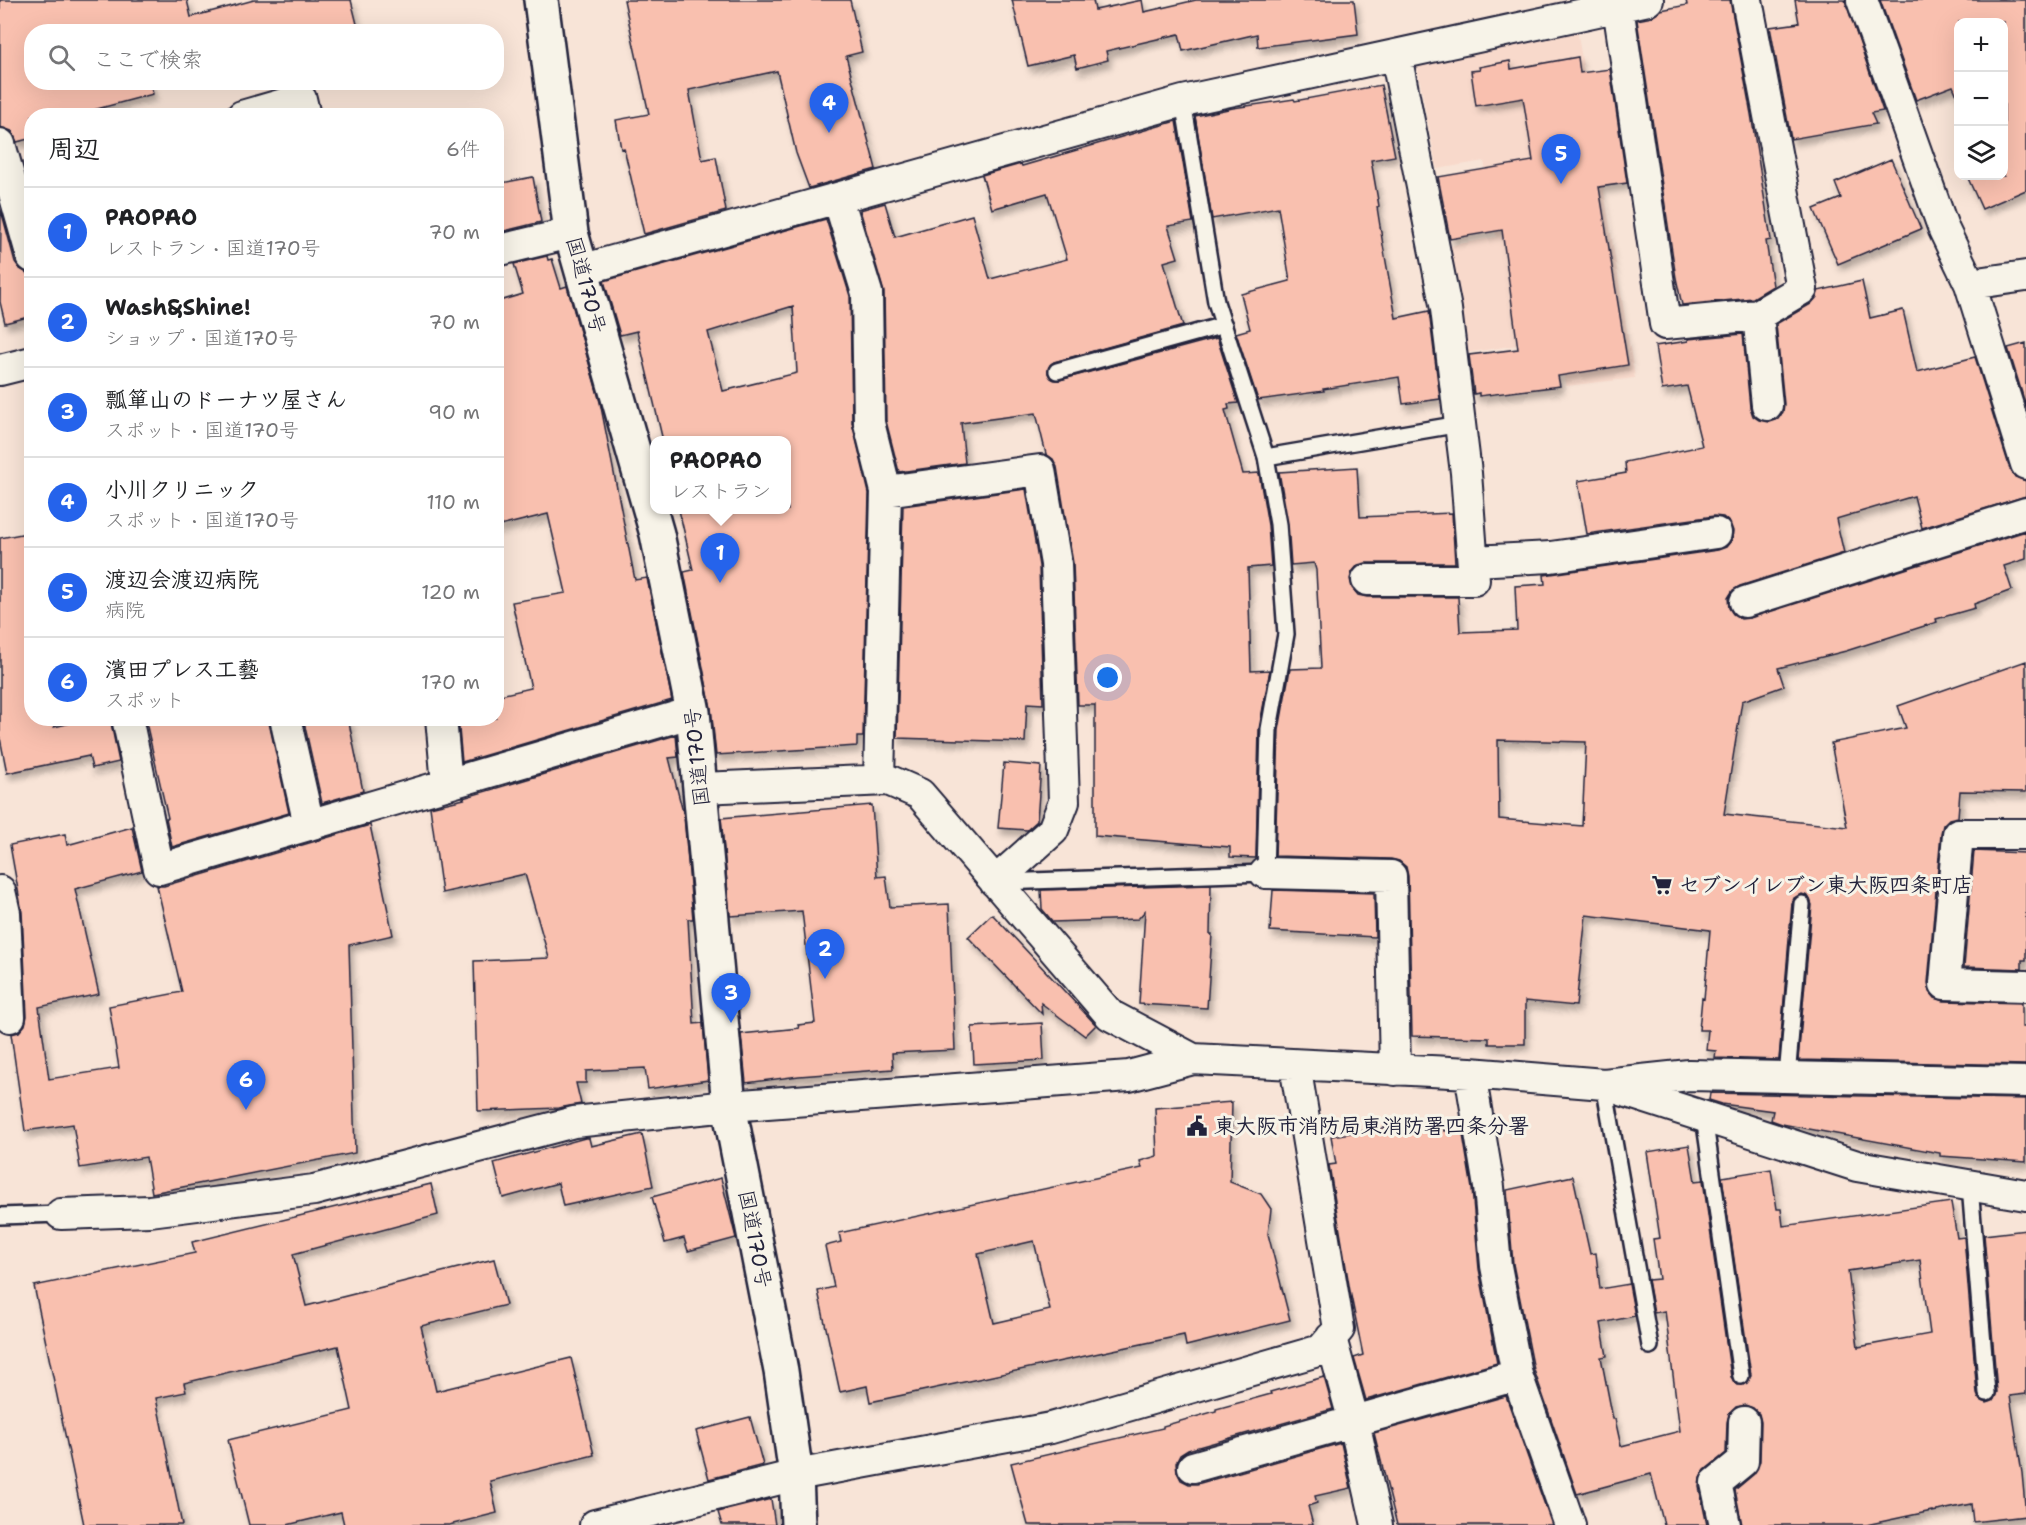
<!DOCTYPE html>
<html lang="ja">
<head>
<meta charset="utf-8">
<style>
  :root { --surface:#fff; --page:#f2f2f2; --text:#202124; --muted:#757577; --line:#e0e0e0; --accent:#2563eb }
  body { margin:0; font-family:"Shantell Sans","Klee One",sans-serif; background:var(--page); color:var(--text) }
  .controls { position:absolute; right:18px; top:18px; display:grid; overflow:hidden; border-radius:12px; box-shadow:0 6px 24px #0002 }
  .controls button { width:54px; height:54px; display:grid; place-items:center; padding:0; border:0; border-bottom:2px solid var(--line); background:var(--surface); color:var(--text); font:30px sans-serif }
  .you { position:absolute; left:1108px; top:678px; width:21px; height:21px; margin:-15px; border:4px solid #fff; border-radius:50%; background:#1a73e8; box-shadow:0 0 0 9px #1a73e833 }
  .badge { display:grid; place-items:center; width:39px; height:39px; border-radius:50%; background:var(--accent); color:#fff; font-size:20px; font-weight:700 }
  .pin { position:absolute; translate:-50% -50px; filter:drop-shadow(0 2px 3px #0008) }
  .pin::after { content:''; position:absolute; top:32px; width:21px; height:18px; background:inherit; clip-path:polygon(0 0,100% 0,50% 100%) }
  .popup { position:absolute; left:650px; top:436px; width:141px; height:78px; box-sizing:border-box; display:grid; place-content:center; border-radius:12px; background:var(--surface); filter:drop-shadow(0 2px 4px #0005); font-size:20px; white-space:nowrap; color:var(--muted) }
  .popup b { font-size:22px; color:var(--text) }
  .popup::after { content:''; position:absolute; left:50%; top:100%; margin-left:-12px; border:12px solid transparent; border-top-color:var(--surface) }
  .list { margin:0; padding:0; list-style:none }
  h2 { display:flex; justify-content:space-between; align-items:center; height:78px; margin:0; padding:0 24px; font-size:26px }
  h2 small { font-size:20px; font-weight:400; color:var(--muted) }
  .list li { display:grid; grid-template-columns:39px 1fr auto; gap:18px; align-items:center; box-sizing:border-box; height:90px; padding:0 24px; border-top:2px solid var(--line) }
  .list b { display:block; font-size:22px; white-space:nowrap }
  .list p { margin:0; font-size:20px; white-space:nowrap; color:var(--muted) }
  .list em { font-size:20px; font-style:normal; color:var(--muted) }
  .icon { flex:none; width:33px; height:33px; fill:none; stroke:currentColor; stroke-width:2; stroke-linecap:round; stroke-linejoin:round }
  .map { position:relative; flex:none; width:2026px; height:1525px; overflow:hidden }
  .search { position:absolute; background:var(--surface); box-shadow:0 6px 24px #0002; left:24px; top:24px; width:480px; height:66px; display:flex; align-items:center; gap:15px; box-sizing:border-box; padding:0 21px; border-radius:24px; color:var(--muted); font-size:22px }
  .panel { position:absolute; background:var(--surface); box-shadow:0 6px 24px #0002; left:24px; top:108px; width:480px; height:618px; border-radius:24px }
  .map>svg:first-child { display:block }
  .built { fill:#f8d9cb }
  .building { fill:#f9c0af; stroke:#22223b; stroke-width:1.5; fill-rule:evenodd; filter:url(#shadow) }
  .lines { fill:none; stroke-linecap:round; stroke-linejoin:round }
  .service-casing { stroke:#22223b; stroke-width:20 }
  .minor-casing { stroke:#22223b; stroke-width:34 }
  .trunk-casing { stroke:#22223b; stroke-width:38 }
  .service { stroke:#f7f3e8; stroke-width:15 }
  .minor { stroke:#f7f3e8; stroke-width:30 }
  .trunk { stroke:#f7f3e8; stroke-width:33 }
  .labels { text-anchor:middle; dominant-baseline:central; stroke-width:6; stroke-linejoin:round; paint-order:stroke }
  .street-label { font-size:21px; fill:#22223b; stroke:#f7f3e8 }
  .poi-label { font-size:21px; font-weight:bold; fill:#22223b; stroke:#f7f3e8; text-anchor:start }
</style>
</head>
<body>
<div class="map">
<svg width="2026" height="1525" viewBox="0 0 2026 1525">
  <defs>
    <filter id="shadow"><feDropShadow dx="3.5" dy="6" stdDeviation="3" flood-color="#0004"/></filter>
  </defs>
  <rect width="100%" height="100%" fill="#f8e4d7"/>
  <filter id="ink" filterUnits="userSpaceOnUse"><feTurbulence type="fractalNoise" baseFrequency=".0167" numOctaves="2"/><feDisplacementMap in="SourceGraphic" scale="12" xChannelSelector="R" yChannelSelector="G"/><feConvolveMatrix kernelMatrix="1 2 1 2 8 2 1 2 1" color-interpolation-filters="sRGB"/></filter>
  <g filter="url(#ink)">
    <path class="built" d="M1577 29 1635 378 1566 386 1555 339 1465 353 1444 247 1496 237 1484 161 1437 169 1416 61Z"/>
    <path class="building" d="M0 0H187L191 17 254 0H351L359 32H32V82H150L153 94 71 116H32V138L17 142 12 131 0 127Z
      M624 0H850L862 52 846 56 876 169 809 188 796 153 777 71 689 90 702 160 716 157 726 211 644 234 624 148 621 149 616 120 649 114Z
      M1012 0H1093L1095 10 1142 0 1144 12 1196 0H1354L1358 34 1258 47 1257 34 1183 51 1179 34 1106 51 1108 60 1077 68 1074 55 1028 66Z
      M1686 0H1730L1751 114 1771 240 1766 241 1773 286 1753 298 1682 305 1676 278 1637 20 1652 17 1661 10 1687 5Z
      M1795 0H1845L1883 111 1871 113 1876 124 1791 139 1770 27 1799 23Z
      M1880 0H2026V190L1982 209 1967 176H2004V22H1959V100L1953 86 1916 100Z
      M1578 57 1580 73 1610 69 1627 183 1599 187 1628 365 1558 376 1560 386 1479 396V393L1474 394 1469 355 1518 349 1502 230 1450 239 1438 177 1533 161 1523 98 1476 106 1471 71 1480 70 1479 67 1510 61 1511 69Z
      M1381 85 1395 156 1371 160 1379 206 1377 207 1383 245 1396 318 1429 311 1440 399 1403 404 1399 377 1323 389 1324 391 1258 400 1236 333 1250 329 1241 294 1290 281 1278 207 1212 219 1195 116 1233 108 1294 99 1295 101Z
      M1176 121 1193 222 1168 226 1178 258 1164 262 1183 326 1054 362 1050 365 1048 373 1051 378 1060 380 1217 338 1238 403 1228 404 1229 409 1225 410 1243 474 1259 473 1268 525 1271 566 1248 568 1251 671 1270 670 1259 729 1256 858 1230 857V847L1095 836V705H1078L1073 563 1057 467 1053 459 1046 454 1036 413 961 423 965 463 899 472 886 421 884 292 860 210 885 203 895 237 972 215 990 279 1067 259 1047 193 992 209 982 175 1021 164 1022 166Z
      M1891 159 1921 229 1838 264 1814 209 1841 198 1835 183Z
      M533 177 541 222 496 233V184Z
      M1 210 15 262 20 269 27 273 32 290V316L5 323 0 302Z
      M826 219 850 296 852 423 869 493 863 737H857V746L716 755 711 708 684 572 693 570 679 510H788L786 494V441H663L637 331 620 335 604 281ZM793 306 797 373 723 391 708 332Z
      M547 256 548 260 552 259 561 288 567 286 600 402 635 580 647 578 672 700 462 762 458 718H496V696L531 688 512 602 566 593 548 514 496 527V302L523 294 514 264Z
      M1862 281 1870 318 1903 310 1917 372 1975 357 2010 469 2015 477 2026 481V496L1922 528 1914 496 1836 519 1844 553 1740 586 1733 590 1728 598 1729 608 1733 614 1741 619 1750 618 2026 531V559L2004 566 2012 590 1974 604 1975 608 1936 619 1937 622 1846 651 1778 668 1784 686 1742 701 1724 814 1847 827 1831 743 1906 728 1898 706 2026 661V792L1960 791 1958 817 1949 819 1943 825 1941 833 1928 983 1930 992 1935 998 1944 1001 2022 1003V1027H2026V1065L1798 1060 1812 905 1808 896 1802 894 1794 898 1792 903 1779 1060 1715 1058 1716 1051 1706 1050 1708 1030H1699L1702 998 1704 999 1710 930 1586 915 1576 1006 1525 1001V1044H1489V1038L1412 1036 1408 876 1406 867 1399 861 1391 859 1275 856 1279 730 1290 669 1321 668 1316 570 1314 563 1291 565 1288 523 1279 472 1357 467 1360 517 1452 513 1455 563H1366L1358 565 1352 572 1350 579 1352 588 1358 595 1367 597H1458L1460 632 1517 630 1515 586 1545 584 1544 575 1718 550 1726 547 1732 540 1733 531 1730 523 1723 517 1714 516 1587 534 1578 481 1626 473 1625 462 1702 446 1687 386 1662 390 1655 346 1688 341V339L1743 334 1750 407 1753 416 1759 420 1769 422 1778 419 1783 412 1784 404 1776 324 1811 304 1817 297 1818 291ZM1498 740 1586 742 1582 826 1499 819Z
      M2026 343V406L2008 348Z
      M1026 489 1039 566 1043 704 1027 703 1025 742 897 738 903 506Z
      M32 532V718H52L54 727 91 718H110L119 762 92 768 89 756 7 773 0 738V538Z
      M145 718H268L289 813 172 847 166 818H168Z
      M303 718H348L363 791 322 803Z
      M676 735 678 757 669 758 684 816 693 919H688L694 1024 703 1023 708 1080 648 1089 645 1068 586 1071V1083H576L581 1104 558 1108 478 1111 474 961 549 958 525 874 442 893 430 807 464 799 463 798Z
      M1004 763 1041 766 1037 821 1027 830 998 828Z
      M872 805 877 877 886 876 890 907 949 904 955 1050 892 1053 893 1069 799 1076 746 1083 741 1034 799 1028 798 1025 815 1023 802 911 730 916 721 818Z
      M370 825 393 935 349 945 355 1153 152 1193 146 1157 80 1168 73 1124 25 1131 11 1034 19 1032 25 1025 27 1016 22 912 10 845 65 834 67 845 132 827 142 871 75 889 99 994 39 1007 49 1079 119 1068 109 1006 182 992 157 886H164Z
      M1974 851 2026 853V960H2022V969L1964 967Z
      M1211 885 1210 934H1212L1207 1008 1139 1004 1145 911 1138 919 1053 922 1042 909 1041 890Z
      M1273 890 1374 893 1375 937 1270 931Z
      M992 914 1096 1025 1085 1036 1041 1003 1042 1014 968 937Z
      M1042 1023 1044 1060 974 1064 972 1027Z
      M1710 1093 2026 1099V1162L1940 1156V1153L1782 1124 1771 1120 1773 1111 1722 1104 1709 1100Z
      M1232 1102 1230 1182 1261 1194 1271 1209 1268 1234 1290 1320 1186 1346 1184 1335 870 1402 867 1386 840 1392 818 1291 834 1287 825 1246 841 1242 839 1233 1142 1168 1140 1161 1157 1156 1155 1108ZM1034 1241 1050 1310 994 1323 978 1254Z
      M1442 1119 1444 1131 1462 1129 1472 1189 1479 1269 1497 1363 1366 1400 1354 1358 1363 1355 1350 1291 1329 1165 1336 1164 1331 1136Z
      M642 1134 653 1186 563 1206 558 1183 503 1198 494 1163 585 1138H589L591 1146Z
      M1689 1145 1695 1181 1703 1180 1731 1377 1738 1385 1747 1383 1751 1375 1722 1177 1771 1169 1777 1209H1781L1783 1226 1951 1202 1957 1238 1964 1237 1977 1394 1979 1399 1987 1403 1993 1401 1997 1392 1984 1235 2026 1230V1394L2010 1396 2022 1473 2026 1516 1973 1522 1971 1504 1932 1512V1511L1866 1525H1742L1735 1490 1754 1474 1760 1461 1761 1422 1759 1414 1753 1408 1745 1405 1736 1407 1729 1414 1727 1422 1726 1453 1705 1470 1700 1478 1699 1487 1707 1525H1664L1651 1474 1577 1494 1534 1370 1513 1264 1507 1190 1573 1176 1590 1254 1596 1253 1600 1289 1629 1284 1635 1316 1601 1323 1607 1356 1601 1357 1613 1419H1615L1621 1446 1680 1431 1665 1311 1654 1313 1648 1280 1659 1279 1653 1239 1660 1238 1647 1152ZM1920 1260 1930 1334 1858 1347 1848 1271Z
      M721 1178 736 1238 688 1251 684 1238 665 1243 652 1197Z
      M431 1184 438 1215 293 1254 306 1306 494 1259 506 1305 421 1326 436 1391 571 1358 594 1455 490 1481 497 1513 449 1525H344L341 1512 287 1525H249L228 1440 352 1410 338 1346 184 1383 186 1392 156 1398 182 1525H84L34 1286 195 1253 192 1242Z
      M1324 1377 1333 1409 1188 1450 1180 1455 1176 1463 1177 1472 1181 1480 1189 1484H1197L1341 1443 1351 1488 1315 1496 1317 1503 1308 1506 1313 1525H1028L1011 1463 1163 1428V1426L1216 1411V1409L1271 1394 1270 1392Z
      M1506 1396 1552 1525H1397L1374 1433Z
      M750 1417 763 1465 709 1479 696 1431Z
      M771 1499 775 1525H722L718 1512Z"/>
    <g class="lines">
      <g class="service-casing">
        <path id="service" d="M1057 371 1224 325
          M1266 457 1460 424
          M1000 882 1265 873 1269 729 1286 634 1278 524 1266 457 1216 302 1183 101
          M1787 1077 1802 904
          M1604 1084 1650 1346
          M1704 1117 1741 1376
          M1970 1186 1987 1393
          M0 1216 61 1214"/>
      </g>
      <g class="minor-casing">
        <path id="minor" d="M1617 0 1665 324 1758 315
          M1747 0 1802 289 1758 315 1767 405
          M1862 0 1944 230 1970 284 2026 464
          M242 116 301 99 305 116
          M0 144 32 257
          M838 198 867 293 869 423 886 491 879 780
          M496 251 571 233
          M581 270 1183 101 1648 0
          M1970 284 2026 276
          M0 370 32 362
          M886 491 1040 470 1056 564 1064 802 1053 830 995 882
          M1473 561 1551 557 1716 533
          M1367 580H1474L1466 473 1446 309 1396 55
          M1745 602 2026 513
          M127 718 159 869 693 712
          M285 718 309 825
          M441 718 447 784
          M701 788 888 780 920 794 1110 1015 1193 1059
          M2026 834H1958L1945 984 2026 986
          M1265 873 1391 876 1395 1070
          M0 891 5 913 10 1017
          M1470 1073 1489 1187 1496 1266 1517 1375 1570 1525
          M1615 1088 1857 1166 2026 1195
          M61 1214 150 1211 314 1190 574 1122 729 1106 1129 1076 1193 1059 1470 1073 1604 1084 1689 1075 2026 1082
          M1331 1338 1354 1422 1377 1525
          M1193 1467 1517 1375
          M595 1525 796 1475 1051 1428 1321 1350 1339 1329 1295 1065
          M1725 1525 1716 1483 1743 1461 1744 1422"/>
      </g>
      <g class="trunk-casing">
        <path id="trunk" d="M541 0 571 233 657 534 693 712 729 1106 781 1371 796 1475 798 1525"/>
      </g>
      <use href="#service" class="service"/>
      <use href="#minor" class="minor"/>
      <use href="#trunk" class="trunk"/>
    </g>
  </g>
  <defs>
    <g id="supermarket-bare" transform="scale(1.62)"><path d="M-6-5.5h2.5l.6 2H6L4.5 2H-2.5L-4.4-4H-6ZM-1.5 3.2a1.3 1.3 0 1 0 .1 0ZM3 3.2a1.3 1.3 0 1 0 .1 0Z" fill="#22223b" stroke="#f7f3e8" stroke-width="2.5" paint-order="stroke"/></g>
    <g id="civic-bare" transform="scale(1.62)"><path d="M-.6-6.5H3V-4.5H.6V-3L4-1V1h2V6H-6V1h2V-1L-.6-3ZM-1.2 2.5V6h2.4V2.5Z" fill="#22223b" stroke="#f7f3e8" stroke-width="2.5" paint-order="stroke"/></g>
  </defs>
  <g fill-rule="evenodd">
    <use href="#supermarket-bare" x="1662" y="885"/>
    <use href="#civic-bare" x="1197" y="1126"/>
  </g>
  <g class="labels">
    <g class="street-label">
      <text transform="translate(586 285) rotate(75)">国道170号</text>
      <text transform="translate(697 757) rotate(-96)">国道170号</text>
      <text transform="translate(755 1239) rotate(79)">国道170号</text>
    </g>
    <g class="poi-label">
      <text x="1679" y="885">セブンイレブン東大阪四条町店</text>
      <text x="1214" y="1126">東大阪市消防局東消防署四条分署</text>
    </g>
  </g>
</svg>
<div class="controls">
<button>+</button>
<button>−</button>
<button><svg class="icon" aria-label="layers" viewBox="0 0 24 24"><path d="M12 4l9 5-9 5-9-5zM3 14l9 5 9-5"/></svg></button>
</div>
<div class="you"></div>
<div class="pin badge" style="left:720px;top:583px">1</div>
<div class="popup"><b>PAOPAO</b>レストラン</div>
<div class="pin badge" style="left:825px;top:979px">2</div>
<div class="pin badge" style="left:731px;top:1023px">3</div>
<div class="pin badge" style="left:829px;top:133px">4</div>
<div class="pin badge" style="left:1561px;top:184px">5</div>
<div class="pin badge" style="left:246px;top:1110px">6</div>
<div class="search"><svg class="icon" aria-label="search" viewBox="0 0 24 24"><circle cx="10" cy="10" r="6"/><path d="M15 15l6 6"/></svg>ここで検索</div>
<section class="panel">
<h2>周辺<small>6件</small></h2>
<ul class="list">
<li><span class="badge">1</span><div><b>PAOPAO</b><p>レストラン · 国道170号</p></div><em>70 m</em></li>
<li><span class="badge">2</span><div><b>Wash&amp;Shine!</b><p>ショップ · 国道170号</p></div><em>70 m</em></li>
<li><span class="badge">3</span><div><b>瓢箪山のドーナツ屋さん</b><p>スポット · 国道170号</p></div><em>90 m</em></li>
<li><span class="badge">4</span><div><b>小川クリニック</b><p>スポット · 国道170号</p></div><em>110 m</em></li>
<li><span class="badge">5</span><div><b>渡辺会渡辺病院</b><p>病院</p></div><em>120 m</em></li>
<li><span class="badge">6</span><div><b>濱田プレス工藝</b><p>スポット</p></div><em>170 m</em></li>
</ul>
</section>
</div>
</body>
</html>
